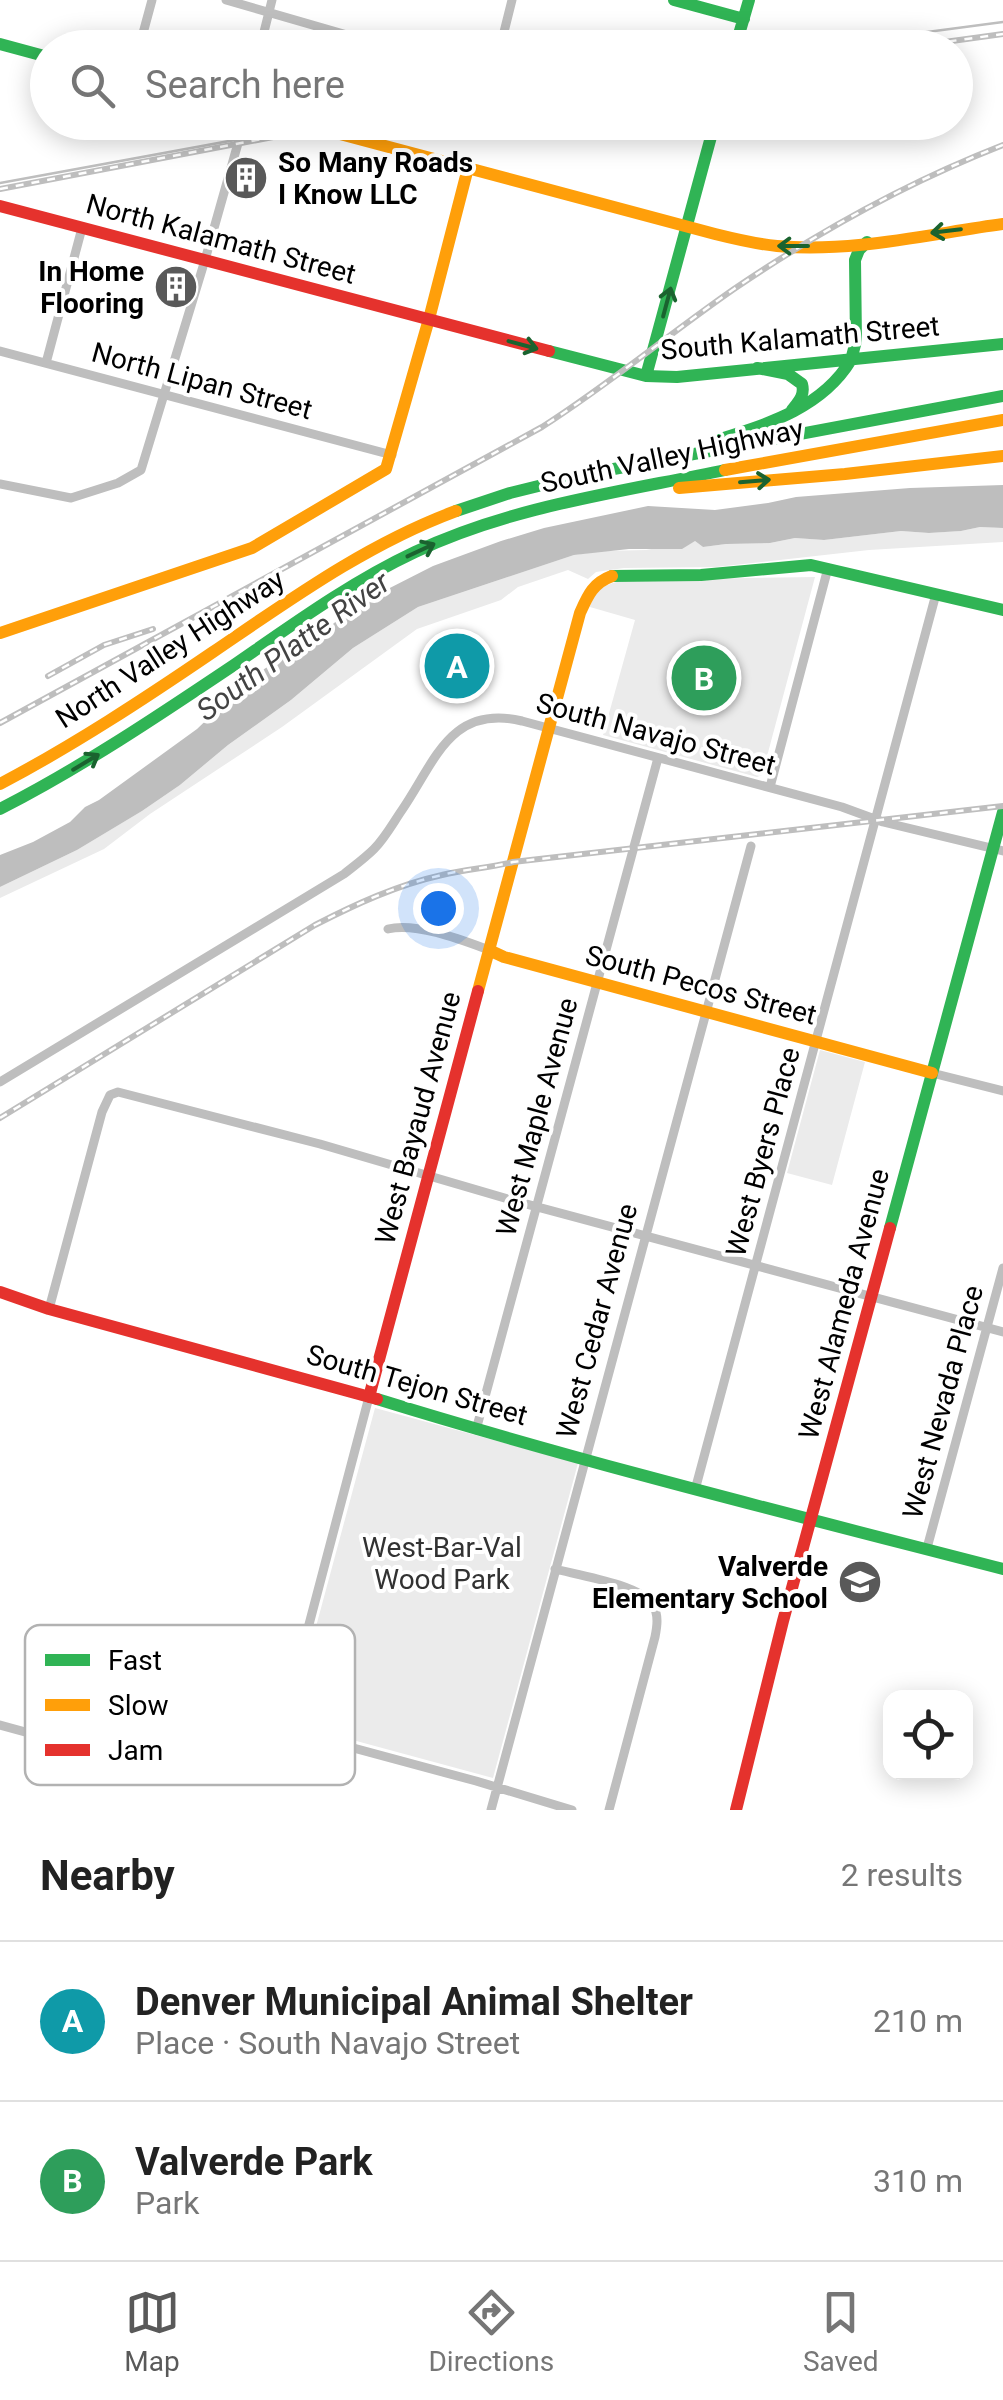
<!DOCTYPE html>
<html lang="en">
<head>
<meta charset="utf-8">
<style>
  :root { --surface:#fff; --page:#f6f6f6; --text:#222; --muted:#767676; --line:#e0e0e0; --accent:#595959 }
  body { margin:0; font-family:Roboto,sans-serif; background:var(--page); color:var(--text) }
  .controls { position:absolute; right:30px; bottom:30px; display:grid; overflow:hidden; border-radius:20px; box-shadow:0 5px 25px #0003 }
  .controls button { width:90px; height:90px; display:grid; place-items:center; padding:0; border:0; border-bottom:2px solid var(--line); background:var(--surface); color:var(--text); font:50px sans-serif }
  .you { position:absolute; left:438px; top:908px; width:35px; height:35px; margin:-25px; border:8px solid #fff; border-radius:50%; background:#1a73e8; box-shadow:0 0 0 15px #1a73e833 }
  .badge { display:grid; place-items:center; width:65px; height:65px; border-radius:50%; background:var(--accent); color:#fff; font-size:32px; font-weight:700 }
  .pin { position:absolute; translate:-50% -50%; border:5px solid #fff; box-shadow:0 2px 10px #0006 }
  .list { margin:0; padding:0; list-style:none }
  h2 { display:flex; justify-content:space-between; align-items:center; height:130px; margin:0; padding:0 40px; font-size:42px }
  h2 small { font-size:32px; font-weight:400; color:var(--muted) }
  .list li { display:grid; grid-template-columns:65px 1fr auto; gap:30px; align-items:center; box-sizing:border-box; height:160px; padding:0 40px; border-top:2px solid var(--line) }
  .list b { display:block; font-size:38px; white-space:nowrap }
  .list p { margin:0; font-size:32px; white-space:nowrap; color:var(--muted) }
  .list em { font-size:32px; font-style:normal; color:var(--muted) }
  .icon { flex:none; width:55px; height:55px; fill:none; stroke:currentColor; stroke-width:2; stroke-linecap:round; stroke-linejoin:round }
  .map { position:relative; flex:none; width:1003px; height:1810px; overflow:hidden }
  .search { position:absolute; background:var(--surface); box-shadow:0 5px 25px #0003; left:30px; right:30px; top:30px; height:110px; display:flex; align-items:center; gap:25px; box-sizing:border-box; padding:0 35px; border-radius:55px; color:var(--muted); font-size:38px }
  .sheet { height:450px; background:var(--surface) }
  nav { display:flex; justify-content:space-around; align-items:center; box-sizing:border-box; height:140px; border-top:2px solid var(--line); background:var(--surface); font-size:28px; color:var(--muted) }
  nav a { display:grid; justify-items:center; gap:5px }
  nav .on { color:var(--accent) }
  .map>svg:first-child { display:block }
  .green { fill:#ebebeb }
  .water { fill:#bebebe }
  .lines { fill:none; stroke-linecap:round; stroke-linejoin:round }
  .street { stroke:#bebebe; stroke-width:9 }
  .fast { stroke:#30b455; stroke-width:12 }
  .slow { stroke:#ff9f0a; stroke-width:12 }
  .jam { stroke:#e5322d; stroke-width:12 }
  .tram { stroke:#bebebe; stroke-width:2.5 }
  .rail-casing { stroke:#bebebe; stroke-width:6 }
  .rail { stroke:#fff; stroke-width:2.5; stroke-dasharray:8; stroke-linecap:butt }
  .oneway { stroke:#1a632f }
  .labels { text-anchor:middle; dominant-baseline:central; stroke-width:8; stroke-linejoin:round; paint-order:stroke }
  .poi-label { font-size:28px; font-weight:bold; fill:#000; stroke:#fff; text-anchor:end }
  .street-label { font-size:28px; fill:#000; stroke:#fff }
  .park-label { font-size:28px; fill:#323232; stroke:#fff }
  .water-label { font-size:30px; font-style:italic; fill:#434343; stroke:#fff }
  .key { fill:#fff; stroke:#b2b2b2; stroke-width:2.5 }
  .key-label { font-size:28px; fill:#000 }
</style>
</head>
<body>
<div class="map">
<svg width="1003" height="1810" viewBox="0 0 1003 1810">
  <rect width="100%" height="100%" fill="#fff"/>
  <path class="green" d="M980 527 1003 528V542L869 550 716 567 624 568 596 572 588 579 568 570 518 587 501 600 417 629 282 727 150 814 104 849 0 898V887L77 850 142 811 180 785 228 745 291 700 353 648 418 607 574 555 601 551 646 550 695 541 703 547 726 544 770 543 795 538 824 540 901 531 929 533 961 531Z
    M815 577 762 775 757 777 603 735 635 620 590 607C595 587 610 582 630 580Z
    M820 1050 865 1062 832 1185 787 1173Z
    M375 1408 578 1463 493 1778 290 1723Z"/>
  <path class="water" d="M1003 485V528L980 527 961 531 929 533 901 531 824 540 795 538 770 543 726 544 703 547 695 541 682 549H629L574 555 418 607 353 648 291 700 228 745 180 785 142 811 77 850 0 887V855L33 842 70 822 85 807 99 800 197 729 249 679 378 594 433 566 501 541 544 528 648 506 715 510 768 503 796 497 910 488Z"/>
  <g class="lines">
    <path class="street" d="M226 0 392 48
      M139 48 152 0
      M260 48 272 0
      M500 48 512 0
      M0 351 392 455
      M46 363 82 228
      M0 484 71 498 118 483 141 470 205 260 244 122
      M770 787 828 568
      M388 929C416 922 462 940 489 950
      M932 1073 1003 1091
      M0 1082 344 874C354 866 365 858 374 849 385 838 393 823 402 810 435 762 450 704 522 721L842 807 883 822 1003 851
      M49 1309 102 1112 110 1095 118 1092 320 1144 508 1199 1003 1332
      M476 1430 658 758
      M695 1490 936 594
      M927 1548 1003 1268
      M555 1569C578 1575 641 1585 653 1605 659 1615 657 1627 655 1637L609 1810
      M0 1725 113 1756C182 1765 159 1687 190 1656L205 1653 280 1671C292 1670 298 1663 302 1651L369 1397
      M283 1729 476 1781 572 1810
      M491 1810 751 846"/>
    <path class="fast" d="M674 0 744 19
      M0 44 48 57
      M735 48 749 0
      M549 351 646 376 677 377 1003 344
      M851 360 856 341 855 260 859 250 867 242
      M757 368 788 374 802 384C805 395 799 401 792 410
      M646 376 715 122
      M717 440C768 424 822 408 851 360
      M456 511 510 493 587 474 1003 396
      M612 576 701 575 811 565 1003 610
      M0 809C82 767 158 716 234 665 292 625 351 582 415 552 512 506 621 492 725 470
      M890 1228 1003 812
      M377 1399C584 1463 794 1515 1003 1569"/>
    <path class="slow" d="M295 122 715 234C735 239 756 244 777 246 851 253 929 234 1003 224
      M725 470 1003 420
      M679 488 845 474 1003 456
      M0 633 252 548 386 469 429 319 468 168
      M0 784C74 745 144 699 213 652 291 599 367 544 456 511
      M489 950 504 957 932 1073
      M478 991 580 613C588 595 593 583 612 576"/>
    <path class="jam" d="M0 206 549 351
      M0 1292 49 1309 377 1399
      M369 1397 478 991
      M736 1810 783 1621 890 1228"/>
    <path class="tram" d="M806 48 1003 22
      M0 183 333 122"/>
    <g class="rail-casing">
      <path id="rail" d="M901 48 1003 34
        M0 189 299 132 365 122
        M48 676 104 645 153 629
        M0 723 542 427C608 385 669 334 734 289 818 232 908 182 1003 145
        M0 1118 315 925C356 904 397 885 442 875 465 869 489 868 513 862L1003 806"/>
    </g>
    <use href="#rail" class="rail"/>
  </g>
  <defs><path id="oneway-shaft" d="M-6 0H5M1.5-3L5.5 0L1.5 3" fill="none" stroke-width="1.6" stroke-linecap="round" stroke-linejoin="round" transform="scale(2.5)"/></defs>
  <g class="oneway">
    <use href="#oneway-shaft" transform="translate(946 231) rotate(173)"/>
    <use href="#oneway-shaft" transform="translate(793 246) rotate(-180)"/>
    <use href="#oneway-shaft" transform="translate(667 302) rotate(-75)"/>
    <use href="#oneway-shaft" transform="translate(523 345) rotate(15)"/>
    <use href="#oneway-shaft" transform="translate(755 481) rotate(-5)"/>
    <use href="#oneway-shaft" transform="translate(421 550) rotate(-25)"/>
    <use href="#oneway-shaft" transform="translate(86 762) rotate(-31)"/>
  </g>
  <defs>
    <g id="building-disc" transform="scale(2.25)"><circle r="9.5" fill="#595959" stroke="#fff"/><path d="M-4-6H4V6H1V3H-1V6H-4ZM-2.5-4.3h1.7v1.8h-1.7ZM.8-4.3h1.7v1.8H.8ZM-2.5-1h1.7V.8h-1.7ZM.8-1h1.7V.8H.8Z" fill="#fff"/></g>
    <g id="school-disc" transform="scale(2.25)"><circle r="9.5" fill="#595959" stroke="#fff"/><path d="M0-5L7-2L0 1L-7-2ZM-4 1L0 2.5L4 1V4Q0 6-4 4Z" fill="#fff"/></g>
  </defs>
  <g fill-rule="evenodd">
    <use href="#building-disc" x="246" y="178"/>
    <use href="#building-disc" x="176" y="287"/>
    <use href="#school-disc" x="860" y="1582"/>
  </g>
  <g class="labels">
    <g class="poi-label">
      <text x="278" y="162" text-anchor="start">So Many Roads<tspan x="278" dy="32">I Know LLC</tspan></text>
      <text x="144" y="271">In Home<tspan x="144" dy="32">Flooring</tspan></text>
      <text x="828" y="1566">Valverde<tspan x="828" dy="32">Elementary School</tspan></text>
    </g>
    <g class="street-label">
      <text transform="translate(221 239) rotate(15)">North Kalamath Street</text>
      <text transform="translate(800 338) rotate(-5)">South Kalamath Street</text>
      <text transform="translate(202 381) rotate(15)">North Lipan Street</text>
      <text transform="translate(672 456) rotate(-12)">South Valley Highway</text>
      <text transform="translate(170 649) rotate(-33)">North Valley Highway</text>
      <text transform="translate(656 734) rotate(15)">South Navajo Street</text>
      <text transform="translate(701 985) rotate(15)">South Pecos Street</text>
      <text transform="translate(537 1117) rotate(-75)">West Maple Avenue</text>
      <text transform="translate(418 1118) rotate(-75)">West Bayaud Avenue</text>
      <text transform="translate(763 1152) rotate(-75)">West Byers Place</text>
      <text transform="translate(844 1304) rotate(-75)">West Alameda Avenue</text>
      <text transform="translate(597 1321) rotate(-75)">West Cedar Avenue</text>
      <text transform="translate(417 1385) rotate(16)">South Tejon Street</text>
      <text transform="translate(943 1402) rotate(-75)">West Nevada Place</text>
    </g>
    <g class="park-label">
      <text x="442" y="1547">West-Bar-Val<tspan x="442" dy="32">Wood Park</tspan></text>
    </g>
    <g class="water-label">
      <text transform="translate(293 646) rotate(-36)">South Platte River</text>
    </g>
  </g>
  <rect x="25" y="1625" width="330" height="160" rx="15" class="key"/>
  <rect x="45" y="1654" width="45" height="12" fill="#30b455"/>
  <rect x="45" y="1699" width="45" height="12" fill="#ff9f0a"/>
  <rect x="45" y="1744" width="45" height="12" fill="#e5322d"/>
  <g class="key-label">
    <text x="108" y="1670">Fast</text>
    <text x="108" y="1715">Slow</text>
    <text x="108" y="1760">Jam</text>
  </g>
</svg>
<div class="controls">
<button><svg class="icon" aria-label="locate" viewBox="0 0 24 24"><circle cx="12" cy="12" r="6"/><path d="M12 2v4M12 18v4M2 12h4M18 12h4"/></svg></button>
</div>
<div class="you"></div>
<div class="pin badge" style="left:457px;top:666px;background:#0f9aa8">A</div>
<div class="pin badge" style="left:704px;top:678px;background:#2e9e5b">B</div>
<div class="search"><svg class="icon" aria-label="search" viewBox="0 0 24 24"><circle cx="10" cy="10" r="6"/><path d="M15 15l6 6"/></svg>Search here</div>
</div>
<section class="sheet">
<h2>Nearby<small>2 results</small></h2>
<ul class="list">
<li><span class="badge" style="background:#0f9aa8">A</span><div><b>Denver Municipal Animal Shelter</b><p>Place · South Navajo Street</p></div><em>210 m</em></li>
<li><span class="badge" style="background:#2e9e5b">B</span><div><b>Valverde Park</b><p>Park</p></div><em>310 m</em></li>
</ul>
</section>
<nav>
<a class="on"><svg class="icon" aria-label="map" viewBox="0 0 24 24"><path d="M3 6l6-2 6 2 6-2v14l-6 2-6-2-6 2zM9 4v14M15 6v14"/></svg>Map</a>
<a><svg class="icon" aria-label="directions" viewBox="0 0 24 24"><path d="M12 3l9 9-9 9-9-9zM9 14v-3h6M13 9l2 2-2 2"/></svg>Directions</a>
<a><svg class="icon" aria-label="saved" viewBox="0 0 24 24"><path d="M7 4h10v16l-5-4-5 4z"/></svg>Saved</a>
</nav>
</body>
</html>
